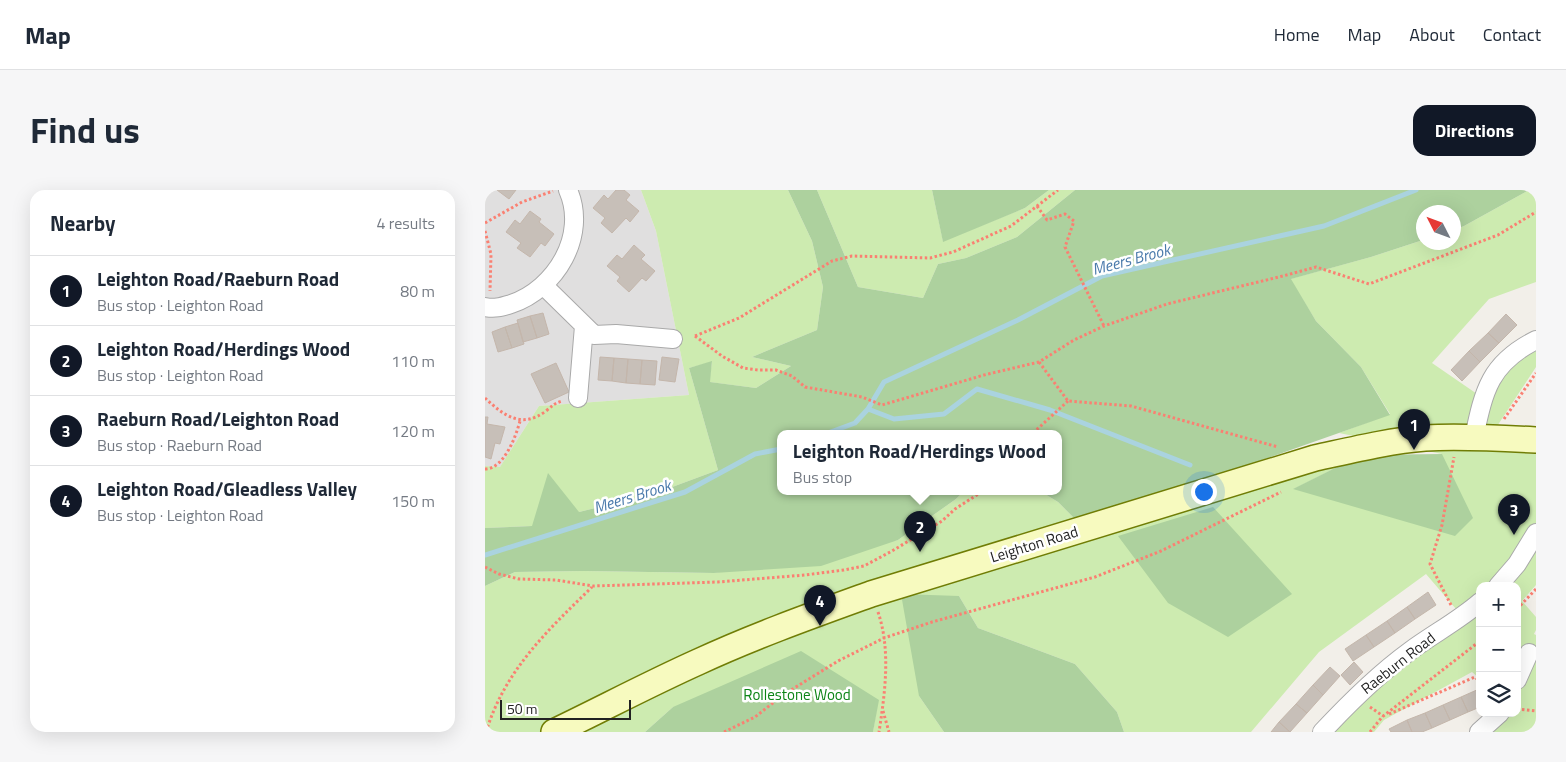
<!DOCTYPE html>
<html lang="en">
<head>
<meta charset="utf-8">
<style>
  :root { --surface:#fff; --page:#f6f6f7; --text:#1f2937; --muted:#747a83; --line:#e0e1e3; --accent:#111827 }
  body { margin:0; font-family:"Titillium Web",sans-serif; background:var(--page); color:var(--text) }
  .controls { position:absolute; right:15px; bottom:15px; display:grid; overflow:hidden; border-radius:10px; box-shadow:0 5px 20px #0002 }
  .controls button { width:45px; height:45px; display:grid; place-items:center; padding:0; border:0; border-bottom:1px solid var(--line); background:var(--surface); color:var(--text); font:25px sans-serif }
  .compass { position:absolute; left:931px; top:15px; width:45px; height:45px; border-radius:50%; background:var(--surface); box-shadow:0 5px 20px #0002; rotate:312deg }
  .scale { position:absolute; left:15px; bottom:12px; width:131px; box-sizing:border-box; padding-left:5px; border:2px solid #222; border-top:0; font-size:14px; line-height:18px; white-space:nowrap; color:#222; -webkit-text-stroke:4px #fff; paint-order:stroke }
  .you { position:absolute; left:718px; top:301px; width:18px; height:18px; margin:-12px; border:4px solid #fff; border-radius:50%; background:#1a73e8; box-shadow:0 0 0 8px #1a73e833 }
  .badge { display:grid; place-items:center; width:32px; height:32px; border-radius:50%; background:var(--accent); color:#fff; font-size:16px; font-weight:700 }
  .pin { position:absolute; translate:-50% -41px; filter:drop-shadow(0 1px 2px #0008) }
  .pin::after { content:''; position:absolute; top:26px; width:18px; height:15px; background:inherit; clip-path:polygon(0 0,100% 0,50% 100%) }
  .popup { position:absolute; left:292px; top:240px; width:285px; height:65px; box-sizing:border-box; display:grid; place-content:center; border-radius:10px; background:var(--surface); filter:drop-shadow(0 1px 4px #0005); font-size:16px; white-space:nowrap; color:var(--muted) }
  .popup b { font-size:19px; color:var(--text) }
  .popup::after { content:''; position:absolute; left:50%; top:100%; margin-left:-10px; border:10px solid transparent; border-top-color:var(--surface) }
  .list { margin:0; padding:0; list-style:none }
  h2 { display:flex; justify-content:space-between; align-items:center; height:65px; margin:0; padding:0 20px; font-size:21px }
  h2 small { font-size:16px; font-weight:400; color:var(--muted) }
  .list li { display:grid; grid-template-columns:32px 1fr auto; gap:15px; align-items:center; box-sizing:border-box; height:70px; padding:0 20px; border-top:1px solid var(--line) }
  .list b { display:block; font-size:19px; white-space:nowrap }
  .list p { margin:0; font-size:16px; white-space:nowrap; color:var(--muted) }
  .list em { font-size:16px; font-style:normal; color:var(--muted) }
  .icon { flex:none; width:28px; height:28px; fill:none; stroke:currentColor; stroke-width:2; stroke-linecap:round; stroke-linejoin:round }
  .map { position:relative; flex:none; width:1051px; height:542px; overflow:hidden; border-radius:15px }
  header { display:flex; align-items:center; gap:30px; box-sizing:border-box; height:70px; padding:0 25px; background:var(--surface); border-bottom:1px solid var(--line) }
  header strong { font-size:24px }
  nav { display:flex; gap:28px; margin-inline-start:auto; font-size:18px }
  .intro { display:flex; align-items:center; justify-content:space-between; box-sizing:border-box; height:120px; padding:0 30px }
  h1 { margin:0; font-size:35px }
  .button { padding:12px 22px; border-radius:15px; background:var(--accent); color:#fff; font-size:18px; font-weight:700 }
  main { display:flex; gap:30px; padding:0 30px }
  aside { flex:1; background:var(--surface); border-radius:15px; box-shadow:0 5px 20px #0002 }
  .map>svg:first-child { display:block }
  .residential { fill:#e0dfdf }
  .grass { fill:#cdebb0 }
  .forest { fill:#add19e }
  .lines { fill:none; stroke-linecap:round; stroke-linejoin:round }
  .stream { stroke:#aad3df; stroke-width:5 }
  .building { fill:#c7bfb8; stroke:#c4b6ab }
  .street-casing { stroke:#a9a9a9; stroke-width:20 }
  .secondary-casing { stroke:#707d05; stroke-width:28 }
  .path { stroke:#fa8072; stroke-width:3; stroke-dasharray:2.5 2.5; stroke-linecap:butt }
  .street { stroke:#fff; stroke-width:18 }
  .secondary { stroke:#f7fabf; stroke-width:25 }
  .labels { text-anchor:middle; dominant-baseline:central; stroke-width:5; stroke-linejoin:round; paint-order:stroke }
  .street-label { font-size:15px; fill:#222; stroke:#fff }
  .park-label { font-size:15px; fill:#0c8416; stroke:#fff }
  .water-label { font-size:16px; font-style:italic; fill:#4a7aab; stroke:#fff }
</style>
</head>
<body>
<header>
<strong>Map</strong>
<nav><a>Home</a><a>Map</a><a>About</a><a>Contact</a></nav>
</header>
<div class="intro"><h1>Find us</h1><a class="button">Directions</a></div>
<main>
<aside>
<h2>Nearby<small>4 results</small></h2>
<ul class="list">
<li><span class="badge">1</span><div><b>Leighton Road/Raeburn Road</b><p>Bus stop · Leighton Road</p></div><em>80 m</em></li>
<li><span class="badge">2</span><div><b>Leighton Road/Herdings Wood</b><p>Bus stop · Leighton Road</p></div><em>110 m</em></li>
<li><span class="badge">3</span><div><b>Raeburn Road/Leighton Road</b><p>Bus stop · Raeburn Road</p></div><em>120 m</em></li>
<li><span class="badge">4</span><div><b>Leighton Road/Gleadless Valley</b><p>Bus stop · Leighton Road</p></div><em>150 m</em></li>
</ul>
</aside>
<div class="map">
<svg width="1051" height="542" viewBox="0 0 1051 542">
  <rect width="100%" height="100%" fill="#f2efe9"/>
  <path class="residential" d="M0 0H156L171 41 204 205 54 216 15 277 0 276Z"/>
  <path class="grass" d="M156 0H303L327 51 338 97 332 140 267 167 306 176 271 198 224 192 227 172 204 178 233 280 171 303 94 322 47 336 0 338V276L15 277 54 216 204 205 171 41Z
    M332 0H447L458 51 540 18 564 0H590L532 47 481 68 453 74 438 108 373 97Z
    M1044 0H1051V92L1004 109 947 173 995 206 1030 169 1051 159V177L997 259 1051 264V395L1037 411 1051 427V440L1049 444 1051 445V542H1004L1027 523H1032V396H995V489L987 482 899 530 889 542H848L880 506 977 426 941 384 834 462 766 542H639L632 522 590 474 493 438 474 406 434 506 459 542H388L393 510 188 517 160 542H0V396L30 382 99 381 229 383 413 350 471 309 479 301H555L573 312 590 329 876 265 809 299 957 264 854 243 905 224 876 177 831 131 805 89 886 67 938 50V52H968L969 40 979 36Z"/>
  <path class="forest" d="M303 0H332L373 97 438 108 453 74 481 68 532 47 590 0H1044L979 36 969 40 968 22H938V50L886 67 806 89 831 131 876 177 905 225 732 286 590 329 573 312 555 301H574V243H296V301H479L471 309 413 350 336 376 229 383 99 381 30 382 0 396V338L47 336 63 283 94 322 171 303 233 280 204 178 227 171 225 192 271 198 306 176 267 167 332 140 338 97 327 51Z
    M447 0H564L540 18 458 52Z
    M957 264 988 328 970 346 808 299 876 265Z
    M728 317 807 404 743 447 683 413 633 346Z
    M416 404 474 406 493 438 590 474 632 522 639 542H459L434 506Z
    M316 461 394 510 388 542H160L188 517Z"/>
  <g class="lines">
    <path class="stream" d="M383 219 409 229 459 224 492 199 565 220 705 275
      M343 243 370 233 383 219 399 192 533 130 617 86 839 36 931 0
      M0 365 200 302 270 264 296 259"/>
  </g>
  <path class="building" d="M12 0H31L24 9Z
    M131 0H139L145 5 141 10 154 21 145 32 141 28 127 43 116 33 120 28 108 18 119 5 123 9Z
    M45 21 56 29 54 32 69 44 60 56 56 53 45 67 32 58 36 53 21 42 30 30 35 34Z
    M149 55 160 65 156 69 170 81 161 91 157 88 144 102 132 91 135 87 122 76 132 65 137 69Z
    M58 123 64 144 52 148 45 126Z
    M1021 124 1032 135 1014 153 1003 143Z
    M45 126 52 148 38 152 32 130Z
    M33 133 39 154 27 158 20 137Z
    M20 137 27 158 13 162 7 142Z
    M1003 143 1014 153 995 172 984 161Z
    M984 161 995 172 977 191 966 180Z
    M115 167 129 168 127 191 113 190Z
    M177 167 194 169 190 192 174 190Z
    M129 168 143 169 141 193 127 191Z
    M143 169 157 170 155 194 141 193Z
    M157 170 172 171 170 195 155 194Z
    M71 173 84 202 60 213 46 184Z
    M0 227H3L2 234 20 237 15 254 10 253 6 269 0 267Z
    M943 402 951 415 930 429 922 417Z
    M922 417 930 429 910 443 902 431Z
    M902 431 910 443 889 457 881 445Z
    M881 445 889 457 868 471 860 459Z
    M869 472 878 482 865 495 856 485Z
    M845 477 855 486 838 505 828 495Z
    M828 495 838 505 822 523 811 514Z
    M994 499 995 517 983 522 976 507Z
    M976 507 983 522 965 530 958 515Z
    M811 514 822 523 805 542 794 532Z
    M958 515 965 530 947 538 940 523Z
    M940 523 947 538 937 542H927L922 530Z
    M922 530 927 542H906L904 539Z
    M794 532 805 542H786Z"/>
  <g class="lines">
    <g class="street-casing">
      <path id="street" d="M58 95 109 145 131 144 188 149
        M0 117C10 119 16 117 26 114 71 99 103 45 83 0
        M93 208 99 136
        M989 247C999 200 1005 173 1051 150
        M1013 396 1032 374 1051 343
        M1032 490 1044 463
        M837 542C865 512 892 485 925 461 948 444 973 431 995 412
        M994 542 1015 523"/>
    </g>
    <g class="secondary-casing">
      <path id="secondary" d="M69 542C117 519 164 494 213 472 269 446 328 425 386 404L830 268C867 260 903 251 940 248 977 246 1014 248 1051 250"/>
    </g>
    <path class="path" d="M552 16 562 30 580 24 589 31 580 57 619 136
      M0 33 37 12 68 1
      M0 41 6 64 5 101
      M210 146 237 166 258 178 273 180H291L307 186 320 197 377 207 397 215 499 185 554 172 589 150 619 136 682 114 798 86 831 77 884 94 1013 45 1051 22
      M210 146 254 128 347 71 367 66 445 68 468 62 526 36 573 0
      M554 172 583 211 646 216 793 257
      M0 208C19 226 37 239 61 221 67 216 70 213 77 211
      M1019 229 1051 183
      M548 243 583 211
      M0 279C19 279 31 246 35 231
      M0 377 14 384 34 389 71 390 108 396 233 392 320 385 359 380 379 376 407 361 457 331 470 319 498 301
      M966 415 945 374 957 335 969 267
      M1032 419 1051 399
      M393 422C406 460 400 503 394 542
      M885 517 898 526
      M1032 519 1051 521
      M398 521 404 542
      M904 524 990 487 995 492
      M1 542C20 480 62 441 107 397
      M239 542 270 527 298 505 353 471 399 448 447 432 610 387 676 361 796 302
      M885 542 897 527 995 451"/>
    <use href="#street" class="street"/>
    <use href="#secondary" class="secondary"/>
  </g>
  <g class="labels">
    <g class="street-label">
      <text transform="translate(549 354) rotate(-17)">Leighton Road</text>
      <text transform="translate(913 473) rotate(-38)">Raeburn Road</text>
    </g>
    <g class="park-label">
      <text x="312" y="504">Rollestone Wood</text>
    </g>
    <g class="water-label">
      <text transform="translate(646 69) rotate(-15)">Meers Brook</text>
      <text transform="translate(147 306) rotate(-17)">Meers Brook</text>
    </g>
  </g>
</svg>
<div class="controls">
<button>+</button>
<button>−</button>
<button><svg class="icon" aria-label="layers" viewBox="0 0 24 24"><path d="M12 4l9 5-9 5-9-5zM3 14l9 5 9-5"/></svg></button>
</div>
<svg class="compass" viewBox="-18 -18 36 36"><path d="M0-13l5 13h-10z" fill="#e53935"/><path d="M0 13l5-13h-10z" fill="#747a83"/></svg>
<div class="scale">50 m</div>
<div class="you"></div>
<div class="pin badge" style="left:929px;top:260px">1</div>
<div class="pin badge" style="left:435px;top:362px">2</div>
<div class="popup"><b>Leighton Road/Herdings Wood</b>Bus stop</div>
<div class="pin badge" style="left:1029px;top:345px">3</div>
<div class="pin badge" style="left:335px;top:436px">4</div>
</div>
</main>
</body>
</html>
